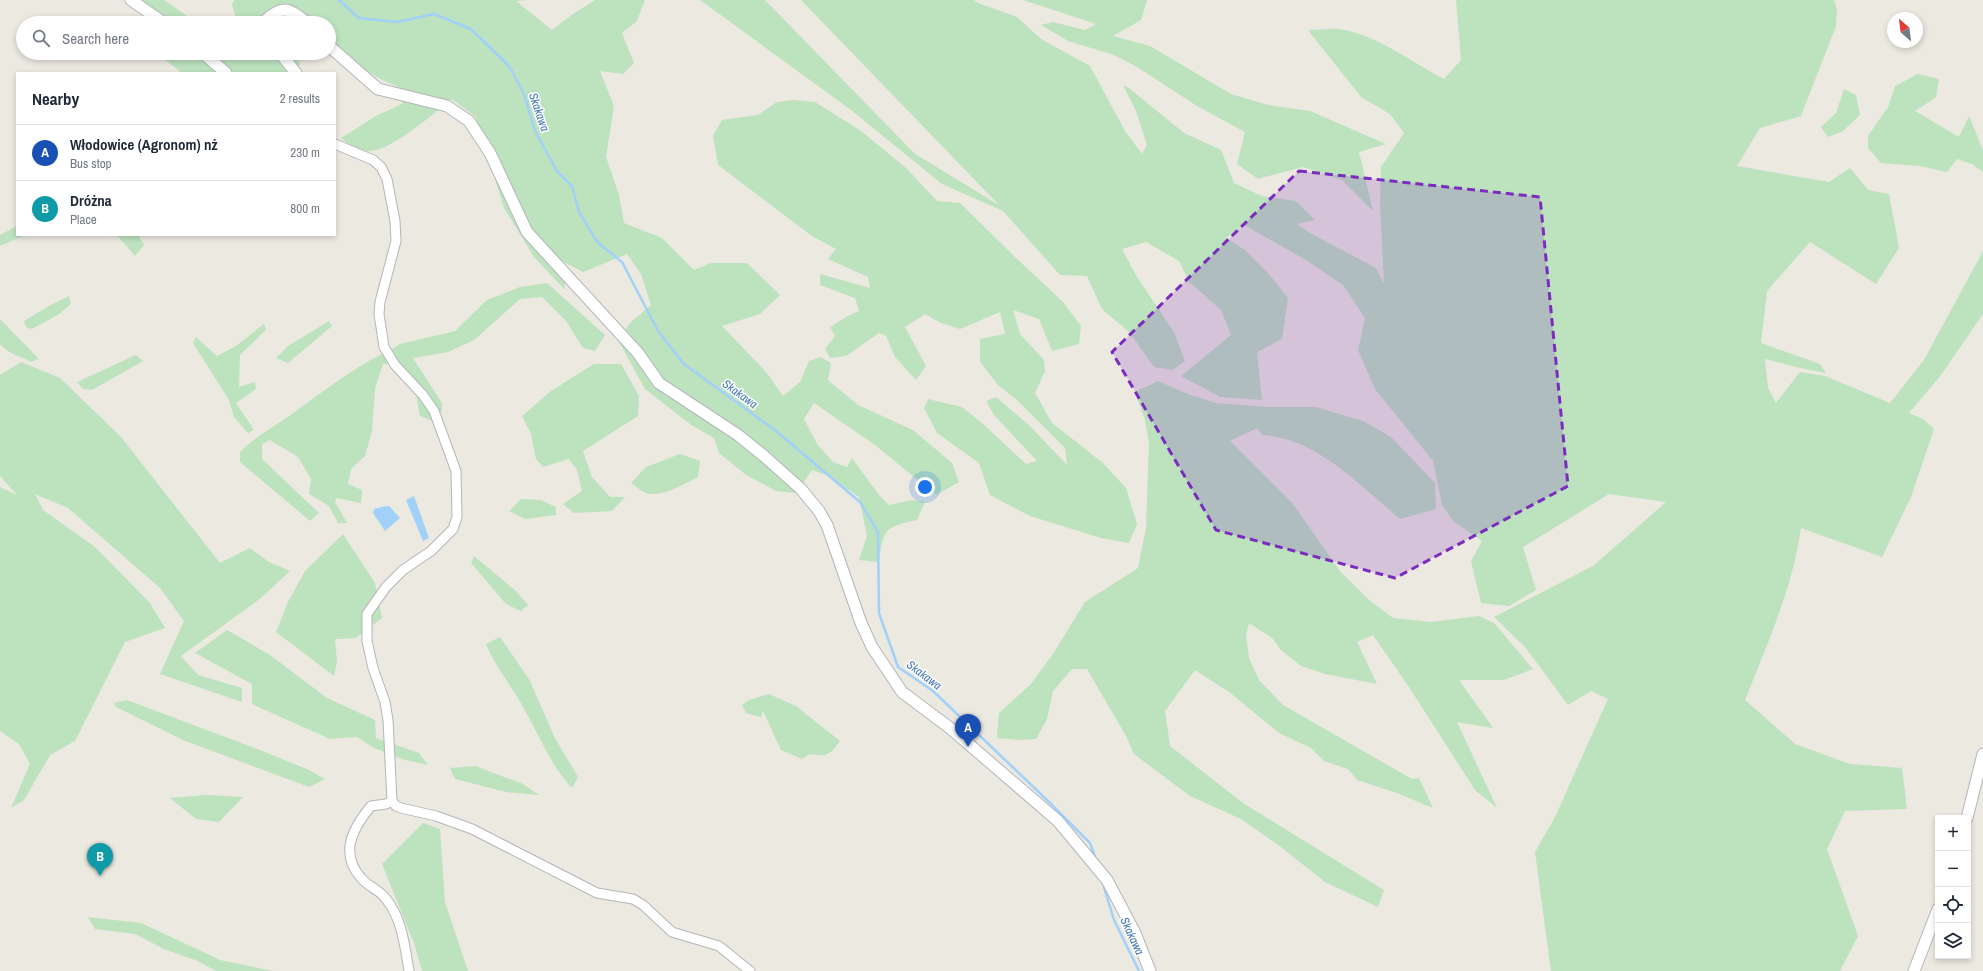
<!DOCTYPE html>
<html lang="en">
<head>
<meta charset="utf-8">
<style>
  :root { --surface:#fff; --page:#f2f2f3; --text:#1f2937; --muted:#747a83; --line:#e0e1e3; --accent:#7c3aed }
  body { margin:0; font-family:"Archivo Narrow",sans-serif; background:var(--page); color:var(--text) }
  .controls { position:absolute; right:12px; bottom:12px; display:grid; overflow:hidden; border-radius:0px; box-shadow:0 2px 6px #0003 }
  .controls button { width:36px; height:36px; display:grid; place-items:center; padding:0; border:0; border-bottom:1px solid var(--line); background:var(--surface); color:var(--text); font:20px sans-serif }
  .compass { position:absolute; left:1887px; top:12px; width:36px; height:36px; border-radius:50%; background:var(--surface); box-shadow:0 2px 6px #0003; rotate:332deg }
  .you { position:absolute; left:925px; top:487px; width:14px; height:14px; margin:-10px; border:3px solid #fff; border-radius:50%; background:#1a73e8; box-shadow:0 0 0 6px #1a73e833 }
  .badge { display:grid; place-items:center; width:26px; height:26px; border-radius:50%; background:var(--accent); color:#fff; font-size:13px; font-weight:700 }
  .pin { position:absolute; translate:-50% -33px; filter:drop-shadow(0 1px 2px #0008) }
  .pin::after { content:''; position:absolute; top:21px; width:14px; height:12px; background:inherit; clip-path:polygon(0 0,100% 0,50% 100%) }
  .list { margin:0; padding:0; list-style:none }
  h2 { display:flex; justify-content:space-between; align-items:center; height:52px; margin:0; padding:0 16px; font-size:17px }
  h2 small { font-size:13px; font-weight:400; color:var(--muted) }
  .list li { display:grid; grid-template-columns:26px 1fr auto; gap:12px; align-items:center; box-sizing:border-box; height:56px; padding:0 16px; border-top:1px solid var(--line) }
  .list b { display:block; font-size:15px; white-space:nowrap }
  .list p { margin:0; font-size:13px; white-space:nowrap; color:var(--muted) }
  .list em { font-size:13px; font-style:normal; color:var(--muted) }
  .icon { flex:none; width:22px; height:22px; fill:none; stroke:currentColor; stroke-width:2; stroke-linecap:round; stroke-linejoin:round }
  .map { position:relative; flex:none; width:1983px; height:971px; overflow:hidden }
  .search { position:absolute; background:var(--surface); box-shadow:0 2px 6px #0003; left:16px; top:16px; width:320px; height:44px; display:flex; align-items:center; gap:10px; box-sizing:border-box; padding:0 14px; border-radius:22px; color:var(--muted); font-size:15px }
  .panel { position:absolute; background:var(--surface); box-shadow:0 2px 6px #0003; left:16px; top:72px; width:320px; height:164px; border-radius:0px }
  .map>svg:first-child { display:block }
  .green { fill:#bde2be }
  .water { fill:#a1d1f9 }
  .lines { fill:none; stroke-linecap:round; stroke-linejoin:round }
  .stream { stroke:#a1d1f9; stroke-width:2.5 }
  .minor-casing { stroke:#b3b6ba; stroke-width:11 }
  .tertiary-casing { stroke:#b3b6ba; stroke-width:13 }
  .minor { stroke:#fff; stroke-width:9 }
  .tertiary { stroke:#fff; stroke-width:11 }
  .marked { fill:#7b2cbf; fill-opacity:0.2; stroke:#7b2cbf; stroke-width:3; stroke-dasharray:8 5; stroke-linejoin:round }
  .labels { text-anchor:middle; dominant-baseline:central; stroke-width:3; stroke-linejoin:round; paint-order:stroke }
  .water-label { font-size:12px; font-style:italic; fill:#4477b2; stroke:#fff }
</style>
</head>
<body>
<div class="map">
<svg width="1983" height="971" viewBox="0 0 1983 971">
  <rect width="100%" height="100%" fill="#ebe9e0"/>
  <path class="green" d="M136 0H164L187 16 193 23H167L168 20 153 8Z
    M234 0H529L516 1 552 30 573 14 595 0H645L637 21 622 33 634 63 623 74 600 71 614 106 606 157 619 195 624 223 662 238 694 270 711 263H747L780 295 760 314 722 326 767 373 783 396 800 382 809 361 820 357 831 363 828 380 858 405 913 430 952 463 959 482 936 495 875 445 814 403 804 419 817 444 833 462 847 467 852 458 879 495 889 505 911 500 925 502 917 520C883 527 885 529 878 562L859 560 867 536 859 497 827 475 812 470 796 493 776 491 745 474 719 453 714 438 690 424 645 389 618 340 631 322 651 305 641 274 627 254 583 272 564 262 565 290 534 257 504 208 492 169 478 142 476 117 452 99C437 111 388 153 369 151 358 150 349 145 341 138L376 116 402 104 403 89C370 76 353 63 329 37V23H238L232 5Z
    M700 0H765L915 154 999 205 801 0H974L978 3 1017 17 1041 39 1090 66 1125 131 1142 154 1147 145 1136 111 1123 85 1129 88 1184 133 1221 150 1234 183 1262 196 1296 201 1315 220 1297 224 1310 233 1376 268 1384 283 1380 203 1381 167 1404 133 1390 114 1361 97 1308 30C1318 30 1329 28 1339 29 1376 34 1411 62 1444 79L1461 60 1456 0H1834L1837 10 1836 26 1801 116 1760 128 1737 166 1829 182 1850 168 1868 190 1889 194 1899 248 1876 284 1810 242 1767 291 1761 343 1820 364 1826 373 1800 368 1765 359 1768 388 1776 403 1800 372 1825 376 1890 403 1924 360 1983 251V314L1941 375 1909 413 1923 419 1934 429 1911 497 1882 557 1801 528C1792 590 1768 642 1745 700L1795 744 1850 764 1902 768 1907 809 1845 811 1827 849 1858 936 1840 971H1551L1535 852 1555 817 1608 699 1591 691 1568 705 1525 647 1494 617 1593 566 1666 502 1609 494 1523 547 1536 590 1509 606 1481 603 1471 561 1482 541 1453 521 1442 505 1433 461 1375 389 1358 350 1365 318 1343 285 1306 260 1244 225 1226 238 1245 250 1268 273 1288 298 1282 339 1257 352 1262 400 1220 397 1181 376 1231 335 1221 310 1189 282 1179 261 1146 242 1122 249 1137 277 1174 332 1185 361 1173 370 1154 367 1129 332 1102 309 1087 276 1060 275 1003 211 942 184 851 110Z
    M1023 0H1147L1141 20 1113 36 1150 46 1231 94 1268 105 1310 111 1386 144 1359 152 1373 211 1342 180 1303 167 1258 179 1237 164 1245 132 1197 106 1137 67 1114 55 1068 41 1041 25 1053 22 1085 30 1096 24Z
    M156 53H214L219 57 224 53H295C302 60 300 65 296 73H182Z
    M1918 74 1939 79 1936 97 1915 111 1959 137 1969 116 1983 150V172L1972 164 1957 159 1947 172 1919 166 1881 163 1868 148V136L1888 107 1895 86Z
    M1844 89 1856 95 1860 115 1843 131 1828 137 1821 127 1836 113Z
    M793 100 815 102 861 131 906 168 937 201 960 203 1016 258 1063 302 1081 326 1079 344 1052 351 1039 319 1013 310 1020 334 1044 360 1045 371 1035 393 1052 423 1103 463 1126 488 1137 524 1129 543 1101 538 1030 516 990 495 979 463 937 433 924 408 928 399 962 407 983 424 1026 464 1037 461 994 415 986 401 996 397 1029 425 1067 465 1065 448 1018 401 998 385 980 362V339L1005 334 1000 312 960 329 941 323 925 314 905 327 926 366 916 380 895 357 886 336 879 333 846 356 830 358 825 349 835 336 830 327 846 317 859 311 855 298 820 285V274L870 288 868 277 828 259 836 249 812 236 718 165 713 136 722 120 758 115 777 102Z
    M17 226V235H25L0 246V235Z
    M117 235H138L144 245 135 256Z
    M547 283 605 335 595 351 583 348 566 321 542 297 520 299 474 340 448 352 413 358 442 403V411L433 421 420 416 417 401 416 382 398 363 392 349 400 344 455 331 487 300 520 287Z
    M69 296 71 304 59 314 32 329 26 327 24 321 49 306Z
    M0 319 39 359 31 362C19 355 10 355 0 344Z
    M329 321 332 326 288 363 276 358 288 346Z
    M264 324 266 330 240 355 239 387 255 382 256 389 236 403 254 430 248 433 234 417 229 400 193 343 196 337 217 356 236 346Z
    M382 354 388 364H383L375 388 372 431 365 456 351 469 348 484 362 490 361 503 336 498 335 502 347 523H338L329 506 309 494 311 479 298 457 270 440 262 444V459L319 513 310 521 240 462V452C256 436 275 426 292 414 321 393 350 370 382 354Z
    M136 355 143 361 92 390 83 389 77 382Z
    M21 362 60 378 121 437 220 563 250 548 269 562 290 571 261 598 181 656 198 675 242 688V702L160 674 184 621 160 588 68 508 35 494 43 510 95 547 150 603 165 628 125 642 75 741 50 755 24 800 11 808 30 764 19 744 0 731V487L17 495 0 476V375Z
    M594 364H621L639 396 638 416 583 451 592 477 610 497H625L612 511 574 513 563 504 582 491 577 470 569 459 543 467 536 459 531 434 522 416 551 391Z
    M1158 381 1188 394 1216 403 1268 407H1316L1363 421 1391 437 1435 483 1436 509 1400 519C1360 486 1317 438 1262 435L1257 428 1230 441 1293 504 1340 571 1369 600 1393 618 1431 622 1479 616 1494 623 1533 669 1504 680H1459L1493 728 1457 722 1497 808 1475 790 1409 687 1373 635 1357 642 1377 684 1325 674 1301 666 1281 650 1272 638 1249 623 1246 635 1249 658 1259 680 1283 705 1412 779 1419 778 1433 808 1397 793 1357 780 1348 769 1324 761 1311 748 1279 733 1229 692 1195 670 1165 711 1170 746 1243 803 1384 890 1378 907 1325 882 1281 847 1241 819 1190 796 1134 754 1126 736 1087 669H1072L1053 691 1047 719 1036 739 1020 740 997 738 999 713 1031 684 1053 654 1085 602 1138 568 1146 528 1149 443 1145 420 1135 392Z
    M680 454 700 461 698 477C684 484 667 495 650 494 643 493 637 487 631 483L646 467Z
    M521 499 540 500 556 507V515L525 519 509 511Z
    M343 534 375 583 382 618 356 638 335 639 337 662 334 676 276 632 288 602 305 571Z
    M474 556 517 592 528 605 521 611 506 604 471 563Z
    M227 630 270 655 327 698 375 720 376 738 419 753 428 765 405 760 374 748 357 737 330 739 252 704V684L195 653Z
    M500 637 529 679 555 738 578 777 572 788C550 765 539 734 523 707 511 685 495 666 486 644Z
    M769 694 796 706 840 741C830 755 827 757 810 754L802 759 781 750 763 711 761 717 746 713 742 705 749 700Z
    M127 700 260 750 309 770 325 779 309 787 183 740 116 707 114 703Z
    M475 766 523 784 539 795 506 792 455 779 450 768Z
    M206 795 243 797 219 822 196 819 170 798Z
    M423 823 440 829 445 902 468 971H422L414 943 382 864Z
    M88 917 141 923 220 960 273 971H216L198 961 164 949 135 934 95 929Z"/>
  <path class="water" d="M414 496 429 538 423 541 406 500Z
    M389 506 400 518 385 531 373 513 374 509 381 507Z"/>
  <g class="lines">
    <path class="stream" d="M339 0 359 18 397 22 434 14 471 29 509 66 524 94 535 131 557 171 572 186 579 212 598 243 622 262 658 331 684 364 776 431 860 502 878 532 879 613 898 667 933 691 1047 800 1090 843 1095 857
      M1103 884 1114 920 1139 971"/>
    <g class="minor-casing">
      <path id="minor" d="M335 144 373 160 381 167 387 179 395 221 396 241 380 302 379 314 384 347 395 365 423 395 434 411 456 471 457 517 453 529 431 551 403 570 386 587 367 614V641L373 668 385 702 388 720 392 801 396 806 401 808 436 816 472 829 597 893 633 899 643 905 672 932 719 946 750 971
        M392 801 386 804 371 806C352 829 339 854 362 879 369 887 380 890 386 899 402 918 405 947 409 971"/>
    </g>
    <g class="tertiary-casing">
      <path id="tertiary" d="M131 0 164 23
        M266 23V20C283 4 291 9 307 23
        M329 46 378 89 447 106 469 121 490 153 527 232 638 353 659 383 738 435 764 456 801 489 819 511 827 525 861 623 872 647 902 692 950 728 1058 821 1107 880 1135 933 1150 971
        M203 53 226 73
        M280 53 296 73
        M1967 818 1983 754
        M1914 971 1938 909"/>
    </g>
    <use href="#minor" class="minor"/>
    <use href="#tertiary" class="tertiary"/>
  </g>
  <path class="marked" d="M1299 171 1540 197 1568 486 1395 578 1216 530 1112 352Z"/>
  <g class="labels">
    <g class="water-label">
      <text transform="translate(539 112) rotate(71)">Skakawa</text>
      <text transform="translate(740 394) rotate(36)">Skakawa</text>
      <text transform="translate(924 675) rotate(37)">Skakawa</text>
      <text transform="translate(1132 936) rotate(65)">Skakawa</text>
    </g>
  </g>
</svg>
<div class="controls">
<button>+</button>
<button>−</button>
<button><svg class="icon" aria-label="locate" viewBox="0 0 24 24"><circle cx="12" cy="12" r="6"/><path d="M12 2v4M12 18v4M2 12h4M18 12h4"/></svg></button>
<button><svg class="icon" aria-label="layers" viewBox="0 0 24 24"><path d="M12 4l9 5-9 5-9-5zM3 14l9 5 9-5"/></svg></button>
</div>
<svg class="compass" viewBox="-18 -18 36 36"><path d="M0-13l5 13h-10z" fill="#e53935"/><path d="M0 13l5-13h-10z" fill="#747a83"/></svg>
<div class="you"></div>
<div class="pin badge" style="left:968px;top:747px;background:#1a4fb4">A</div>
<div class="pin badge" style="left:100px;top:876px;background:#0f9aa8">B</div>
<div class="search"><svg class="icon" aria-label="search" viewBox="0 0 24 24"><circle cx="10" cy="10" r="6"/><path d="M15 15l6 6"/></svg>Search here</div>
<section class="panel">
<h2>Nearby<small>2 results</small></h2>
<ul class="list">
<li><span class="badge" style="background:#1a4fb4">A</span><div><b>Włodowice (Agronom) nż</b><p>Bus stop</p></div><em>230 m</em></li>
<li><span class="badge" style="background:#0f9aa8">B</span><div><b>Dróżna</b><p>Place</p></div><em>800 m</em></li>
</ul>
</section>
</div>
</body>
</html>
